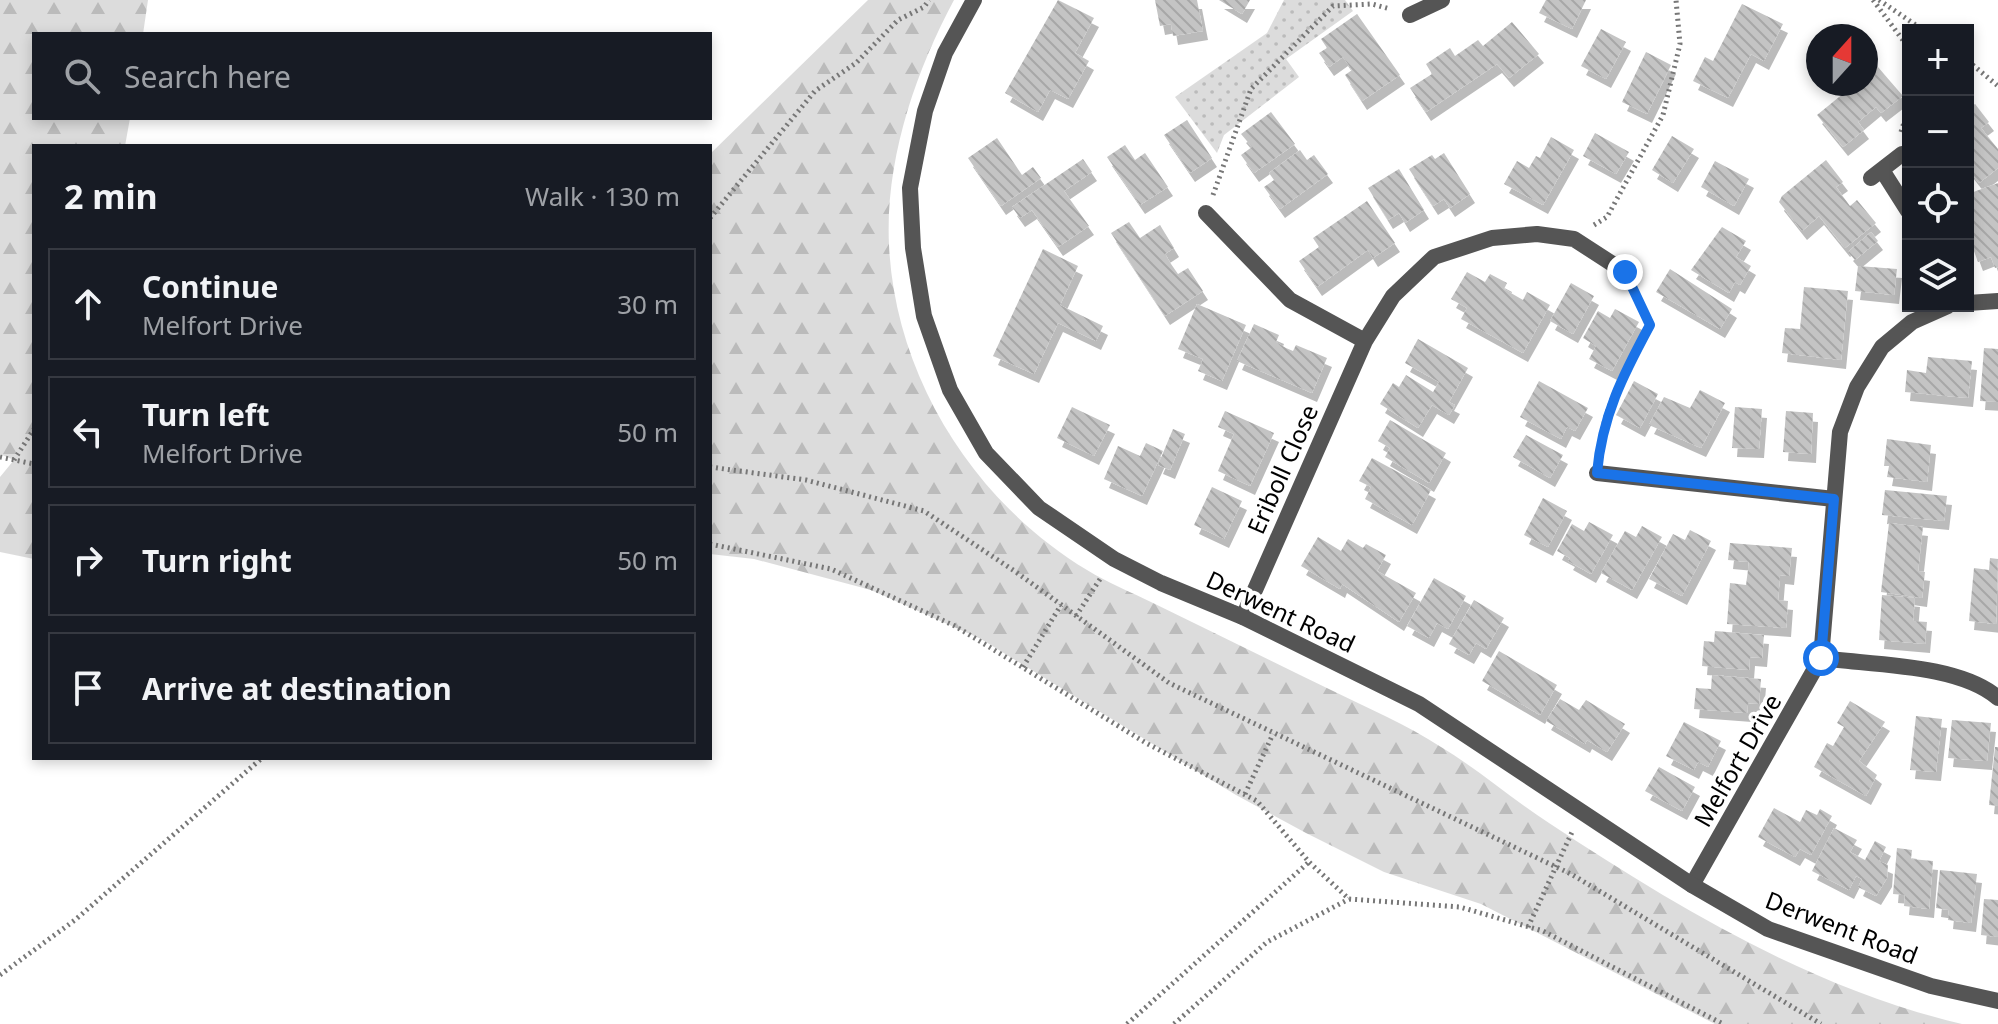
<!DOCTYPE html>
<html lang="en">
<head>
<meta charset="utf-8">
<style>
  :root { --surface:#171b24; --page:#242831; --text:#f1f3f6; --muted:#9ea1a6; --line:#363941 }
  body { margin:0; font-family:"Noto Sans",sans-serif; background:var(--page); color:var(--text) }
  .controls { position:absolute; right:24px; top:24px; display:grid; overflow:hidden; border-radius:0px; box-shadow:0 4px 12px #0003 }
  .controls button { width:72px; height:72px; display:grid; place-items:center; padding:0; border:0; border-bottom:2px solid var(--line); background:var(--surface); color:var(--text); font:40px sans-serif }
  .compass { position:absolute; left:1806px; top:24px; width:72px; height:72px; border-radius:50%; background:var(--surface); box-shadow:0 4px 12px #0003; rotate:21deg }
  .stop { position:absolute; width:24px; height:24px; margin:-18px; border:6px solid #1a73e8; border-radius:50%; background:#fff }
  .stop.end { background:#1a73e8; border-color:#fff; box-shadow:0 2px 8px #0008 }
  .list { margin:0; padding:0; list-style:none }
  h2 { display:flex; justify-content:space-between; align-items:center; height:104px; margin:0; padding:0 32px; font-size:34px }
  h2 small { font-size:26px; font-weight:400; color:var(--muted) }
  .list li { display:grid; grid-template-columns:52px 1fr auto; gap:24px; align-items:center; box-sizing:border-box; height:112px; margin:0 16px 16px; padding:0 16px; border:2px solid var(--line); border-radius:0px }
  .list b { display:block; font-size:30px; white-space:nowrap }
  .list p { margin:0; font-size:26px; white-space:nowrap; color:var(--muted) }
  .list em { font-size:26px; font-style:normal; color:var(--muted) }
  .icon { flex:none; width:44px; height:44px; fill:none; stroke:currentColor; stroke-width:2; stroke-linecap:round; stroke-linejoin:round }
  .map { position:relative; flex:none; width:1998px; height:1024px; overflow:hidden }
  .search { position:absolute; background:var(--surface); box-shadow:0 4px 12px #0003; left:32px; top:32px; width:680px; height:88px; display:flex; align-items:center; gap:20px; box-sizing:border-box; padding:0 28px; border-radius:0px; color:var(--muted); font-size:30px }
  .panel { position:absolute; background:var(--surface); box-shadow:0 4px 12px #0003; left:32px; top:144px; width:680px; height:616px; border-radius:0px }
  .map>svg:first-child { display:block }
  .grass { fill:url(#grass-dots) }
  .forest { fill:url(#forest-firs) }
  .building { fill:url(#building-back-hatch); filter:url(#shadow) }
  .lines { fill:none; stroke-linecap:round; stroke-linejoin:round }
  .path { stroke:#777; stroke-width:5; stroke-dasharray:2 4; stroke-linecap:butt }
  .minor { stroke:#555; stroke-width:16 }
  .tertiary { stroke:#555; stroke-width:16 }
  .route { stroke:#1a73e8; stroke-width:10 }
  .labels { text-anchor:middle; dominant-baseline:central; stroke-width:8; stroke-linejoin:round; paint-order:stroke }
  .street-label { font-size:24px; fill:#000; stroke:#fff }
</style>
</head>
<body>
<div class="map">
<svg width="1998" height="1024" viewBox="0 0 1998 1024">
  <defs>
    <pattern id="grass-dots" width="8" height="8" patternUnits="userSpaceOnUse" patternTransform="scale(2)"><rect width="8" height="8" fill="#dcdcdc"/><path d="M2 2h.1M6 6h.1" fill="none" stroke="#bbb" stroke-width="1.8" stroke-linecap="round"/></pattern>
    <pattern id="forest-firs" width="22" height="20" patternUnits="userSpaceOnUse" patternTransform="scale(2)"><rect width="22" height="20" fill="#dcdcdc"/><path d="M5 1l3.5 6h-7zM16 11l3.5 6h-7z" fill="#bbb"/></pattern>
    <pattern id="building-back-hatch" width="6" height="6" patternUnits="userSpaceOnUse" patternTransform="scale(2)"><rect width="6" height="6" fill="#c4c4c4"/><path d="M-1 5l2 2M0 0l6 6M5-1l2 2" fill="none" stroke="#a7a7a7"/></pattern>
    <filter id="shadow"><feDropShadow dx="5" dy="9" stdDeviation="0" flood-color="#0004"/></filter>
  </defs>
  <rect width="100%" height="100%" fill="#fff"/>
  <path class="grass" d="M1284 0H1345L1353 11 1286 59 1299 77 1224 135 1217 153 1175 97 1267 33Z"/>
  <path class="forest" d="M0 0H148L143 34H34V118H130L125 146H34V559L0 552V477L14 460 0 454Z
    M868 0H954C915 73 885 160 889 245 895 377 974 502 1087 570 1108 583 1131 592 1153 603 1212 632 1272 661 1331 690 1368 708 1407 725 1441 747 1479 770 1512 799 1549 823 1678 908 1811 988 1962 1024H1715L1481 904 1384 872 1306 833 1236 795 981 639 871 590 754 559 710 554V154Z"/>
  <path class="building" d="M1058 0 1094 18 1075 53 1089 61 1068 99 1050 90 1038 112 1005 93Z
    M1155 0H1197L1203 31 1173 36 1171 24 1160 26Z
    M1219 0H1250L1242 14Z
    M1546 0H1586L1572 29 1539 13Z
    M1742 4 1783 24 1764 61 1751 54 1728 98 1693 81 1705 57 1713 61Z
    M1357 14 1400 75 1362 101 1345 75 1352 70 1343 57 1329 67 1319 53 1327 48 1321 39Z
    M1512 22 1539 54 1509 78 1497 64 1426 112 1410 88 1432 74 1426 64 1450 48 1455 56 1478 40 1483 46Z
    M1601 29 1626 42 1606 79 1581 66Z
    M1646 52 1671 65 1647 114 1622 102Z
    M1877 66 1903 96 1881 113 1876 107 1858 122 1864 130 1843 147 1817 115 1855 84H1866V75Z
    M1975 104 1989 122 1981 128 1998 149V168L1979 183 1968 169V109Z
    M1271 112 1295 144 1254 173 1241 155 1252 147 1241 134Z
    M1187 120 1212 158 1190 173 1164 135Z
    M1595 133 1629 152 1616 174 1583 156Z
    M1672 136 1694 149 1673 183 1652 170Z
    M1551 137 1574 150 1543 205 1504 184 1517 161 1529 168 1536 156 1540 158Z
    M997 138 1022 175 1033 167 1041 178 1001 206 968 158Z
    M1125 145 1135 160 1145 153 1168 187 1140 205 1107 157Z
    M1300 150 1307 160 1314 155 1328 174 1280 209 1264 187 1274 180 1269 173Z
    M1444 153 1470 194 1450 208 1444 199 1433 206 1409 169 1432 155 1435 159Z
    M1083 159 1092 172 1064 191 1089 226 1058 247 1032 210 1020 218 1012 207Z
    M1826 160 1843 182 1836 187 1850 206 1857 200 1876 223 1845 248 1819 216 1802 231 1779 202 1782 196Z
    M1715 161 1749 179 1734 206 1701 187Z
    M1399 169 1424 210 1405 223 1399 213 1388 220 1368 188Z
    M1998 183V267L1995 268 1991 257 1978 262 1968 235V194Z
    M1367 201 1395 243 1373 258 1368 250 1317 287 1299 261 1319 247 1313 238Z
    M1129 222 1140 238 1160 225 1174 248 1165 254 1171 264 1178 274 1188 268 1203 291 1165 316 1111 233Z
    M1722 227 1746 241 1736 257 1751 266 1740 285 1735 282 1729 293 1691 270Z
    M1871 232 1878 241 1855 260 1848 252Z
    M1043 249 1078 266 1060 305 1103 326 1096 341 1058 323 1034 374 993 356Z
    M1858 266 1897 269 1894 295 1855 291Z
    M1670 269 1732 309 1720 329 1656 292Z
    M1467 272 1485 282 1490 274 1507 283 1504 289 1523 300 1527 292 1550 305 1523 353 1461 319 1467 308 1451 299Z
    M1571 283 1594 296 1573 334 1550 321Z
    M1804 287 1848 291 1841 360 1782 353 1785 328 1800 329Z
    M1197 304 1246 325 1222 381 1198 371 1203 359 1178 349Z
    M1615 309 1639 322 1612 371 1589 359 1596 346 1583 338 1598 311 1610 318Z
    M1254 324 1279 335 1276 342 1286 348 1293 351 1296 345 1327 358 1312 393 1237 361Z
    M1418 339 1468 368 1449 402 1455 405 1449 415 1432 405 1418 428 1380 404 1393 383 1399 387 1406 375 1433 392 1439 382 1405 363Z
    M1984 348 1998 349V402L1980 401Z
    M1928 357 1972 361 1968 398 1905 392 1907 370 1926 373Z
    M1539 381 1588 408 1575 431 1567 427 1561 439 1520 417Z
    M1634 381 1658 394 1640 428 1616 415Z
    M1700 390 1725 403 1701 448 1649 425 1664 397 1690 408Z
    M1072 407 1110 425 1094 456 1057 438Z
    M1735 407 1762 409 1759 449 1732 448Z
    M1225 411 1274 433 1250 486 1218 471 1234 434 1218 427Z
    M1786 411 1813 413 1811 454 1783 452Z
    M1390 420 1446 453 1429 483 1385 457 1390 448 1378 441Z
    M1173 429 1185 434 1170 470 1158 465Z
    M1526 435 1563 455 1550 478 1513 457Z
    M1887 439 1931 445 1927 482 1887 477 1889 466H1884Z
    M1146 443 1163 451 1142 496 1104 479 1118 446 1140 456Z
    M1372 458 1431 490 1412 525 1365 499 1371 487 1359 481Z
    M1212 487 1242 501 1224 539 1194 525Z
    M1885 490 1947 496 1944 521 1882 515Z
    M1543 498 1567 511 1548 547 1524 535Z
    M1589 522 1613 535 1591 574 1568 561 1570 558 1557 551 1572 524 1584 531Z
    M1889 523 1923 527 1918 571 1925 572 1922 598 1881 592Z
    M1642 526 1662 537 1632 590 1601 573 1625 531 1636 537Z
    M1690 530 1711 541 1682 596 1649 579 1673 534 1685 540Z
    M1318 537 1341 551 1348 539 1363 548 1366 544 1386 555 1377 571 1416 593 1399 622 1342 584 1340 589 1301 566Z
    M1730 543 1792 548 1789 576 1780 575 1778 600 1788 601 1786 628 1727 624 1730 583 1746 585 1749 562 1728 560Z
    M1990 558 1998 559 1996 624 1969 621 1974 568 1989 570Z
    M1434 578 1466 596 1448 629 1437 623 1429 638 1407 626Z
    M1882 595 1915 598 1913 621 1927 622 1925 644 1879 640Z
    M1474 600 1504 618 1486 649 1476 643 1469 655 1449 644Z
    M1715 631 1764 635 1762 658 1750 657 1749 670 1702 666 1704 641 1714 642Z
    M1499 651 1557 685 1540 715 1482 681Z
    M1712 675 1761 679 1759 704 1748 703 1747 713 1694 709 1696 688 1711 689Z
    M1560 699 1579 710 1586 700 1625 724 1607 752 1587 740 1585 744 1546 721Z
    M1850 701 1885 722 1859 761 1877 775 1866 796 1814 767 1827 743 1833 746 1844 727 1837 723Z
    M1916 716 1942 719 1936 772 1910 770Z
    M1952 720 1991 723 1987 761 1948 758Z
    M1684 722 1721 741 1708 767 1698 762 1694 770 1666 756Z
    M1995 747H1998V806L1989 805Z
    M1659 767 1695 787 1682 811 1645 791Z
    M1774 808 1800 822 1806 810 1817 815 1820 809 1832 816 1811 855 1800 849 1795 857 1758 837Z
    M1834 828 1857 840 1850 852 1865 860 1875 841 1886 847 1879 861 1888 865 1887 878 1876 896 1858 887 1862 879 1856 876 1849 890 1812 871Z
    M1897 848 1912 850 1911 859 1933 861 1929 909 1904 906 1905 895 1893 894Z
    M1940 870 1977 874 1971 923 1948 920 1949 910 1936 908Z
    M1984 899 1998 900V937L1981 935Z"/>
  <g class="lines">
    <path class="path" d="M1873 0 1908 47
      M1879 0 1923 30
      M1968 61 1998 86
      M1901 132 1908 110
      M1213 195 1251 89 1333 6 1372 4 1390 9
      M710 218 815 91 856 63 898 20 924 7 929 0
      M1594 225 1607 217 1663 115 1680 44 1676 0
      M1599 453C1602 407 1628 364 1650 325L1635 293
      M0 457 34 464
      M14 460 34 429
      M710 467 806 480 924 511 1016 572 1169 683 1571 874 1821 1024
      M710 544 831 569 955 626 1146 743 1257 801 1309 862 1349 899 1460 907 1543 931 1723 1024
      M1076 616 1102 576
      M1023 667 1061 605
      M1245 794 1273 734
      M1528 927 1573 830
      M0 975 75 920 262 758
      M1127 1024 1309 862
      M1174 1024 1267 942 1349 899"/>
    <path class="minor" d="M1410 15 1442 0
      M1882 170 1908 211
      M1871 178 1902 154
      M1206 213 1290 300 1365 341
      M1968 303 1998 301
      M1597 473 1834 499
      M1243 617 1365 341 1393 296 1434 257 1492 238 1537 234 1574 239 1625 272
      M1821 658C1872 665 1959 664 1998 698
      M1692 885 1821 658 1840 432 1857 387 1882 347 1912 322 1948 306"/>
    <path class="tertiary" d="M974 0 945 53 925 111 910 188 913 248 924 316 950 390 986 453 1039 508 1114 559 1161 583 1243 617 1419 704 1692 885 1768 929 1931 986 1998 1001"/>
  </g>
  <g class="lines">
    <path class="route" d="M1625 272 1650 325C1623 375 1602 416 1597 473L1834 499 1821 658"/>
  </g>
  <g class="labels">
    <g class="street-label">
      <text transform="translate(1282 469) rotate(-66)">Eriboll Close</text>
      <text transform="translate(1281 611) rotate(25)">Derwent Road</text>
      <text transform="translate(1737 760) rotate(-60)">Melfort Drive</text>
      <text transform="translate(1842 927) rotate(21)">Derwent Road</text>
    </g>
  </g>
</svg>
<div class="controls">
<button>+</button>
<button>−</button>
<button><svg class="icon" aria-label="locate" viewBox="0 0 24 24"><circle cx="12" cy="12" r="6"/><path d="M12 2v4M12 18v4M2 12h4M18 12h4"/></svg></button>
<button><svg class="icon" aria-label="layers" viewBox="0 0 24 24"><path d="M12 4l9 5-9 5-9-5zM3 14l9 5 9-5"/></svg></button>
</div>
<svg class="compass" viewBox="-18 -18 36 36"><path d="M0-13l5 13h-10z" fill="#e53935"/><path d="M0 13l5-13h-10z" fill="#9ea1a6"/></svg>
<div class="stop" style="left:1821px;top:658px"></div>
<div class="stop end" style="left:1625px;top:272px"></div>
<div class="search"><svg class="icon" aria-label="search" viewBox="0 0 24 24"><circle cx="10" cy="10" r="6"/><path d="M15 15l6 6"/></svg>Search here</div>
<section class="panel">
<h2>2 min<small>Walk · 130 m</small></h2>
<ul class="list">
<li><svg class="icon" aria-label="ahead" viewBox="0 0 24 24"><path d="M12 20V5M6 11l6-6 6 6"/></svg><div><b>Continue</b><p>Melfort Drive</p></div><em>30 m</em></li>
<li><svg class="icon" aria-label="left" viewBox="0 0 24 24"><path d="M17 20v-9H6M10 6l-5 5 5 5"/></svg><div><b>Turn left</b><p>Melfort Drive</p></div><em>50 m</em></li>
<li><svg class="icon" aria-label="right" viewBox="0 0 24 24"><path d="M7 20v-9h11M14 6l5 5-5 5"/></svg><div><b>Turn right</b></div><em>50 m</em></li>
<li><svg class="icon" aria-label="arrive" viewBox="0 0 24 24"><path d="M6 21V4h12l-3 4 3 4H6"/></svg><div><b>Arrive at destination</b></div></li>
</ul>
</section>
</div>
</body>
</html>
